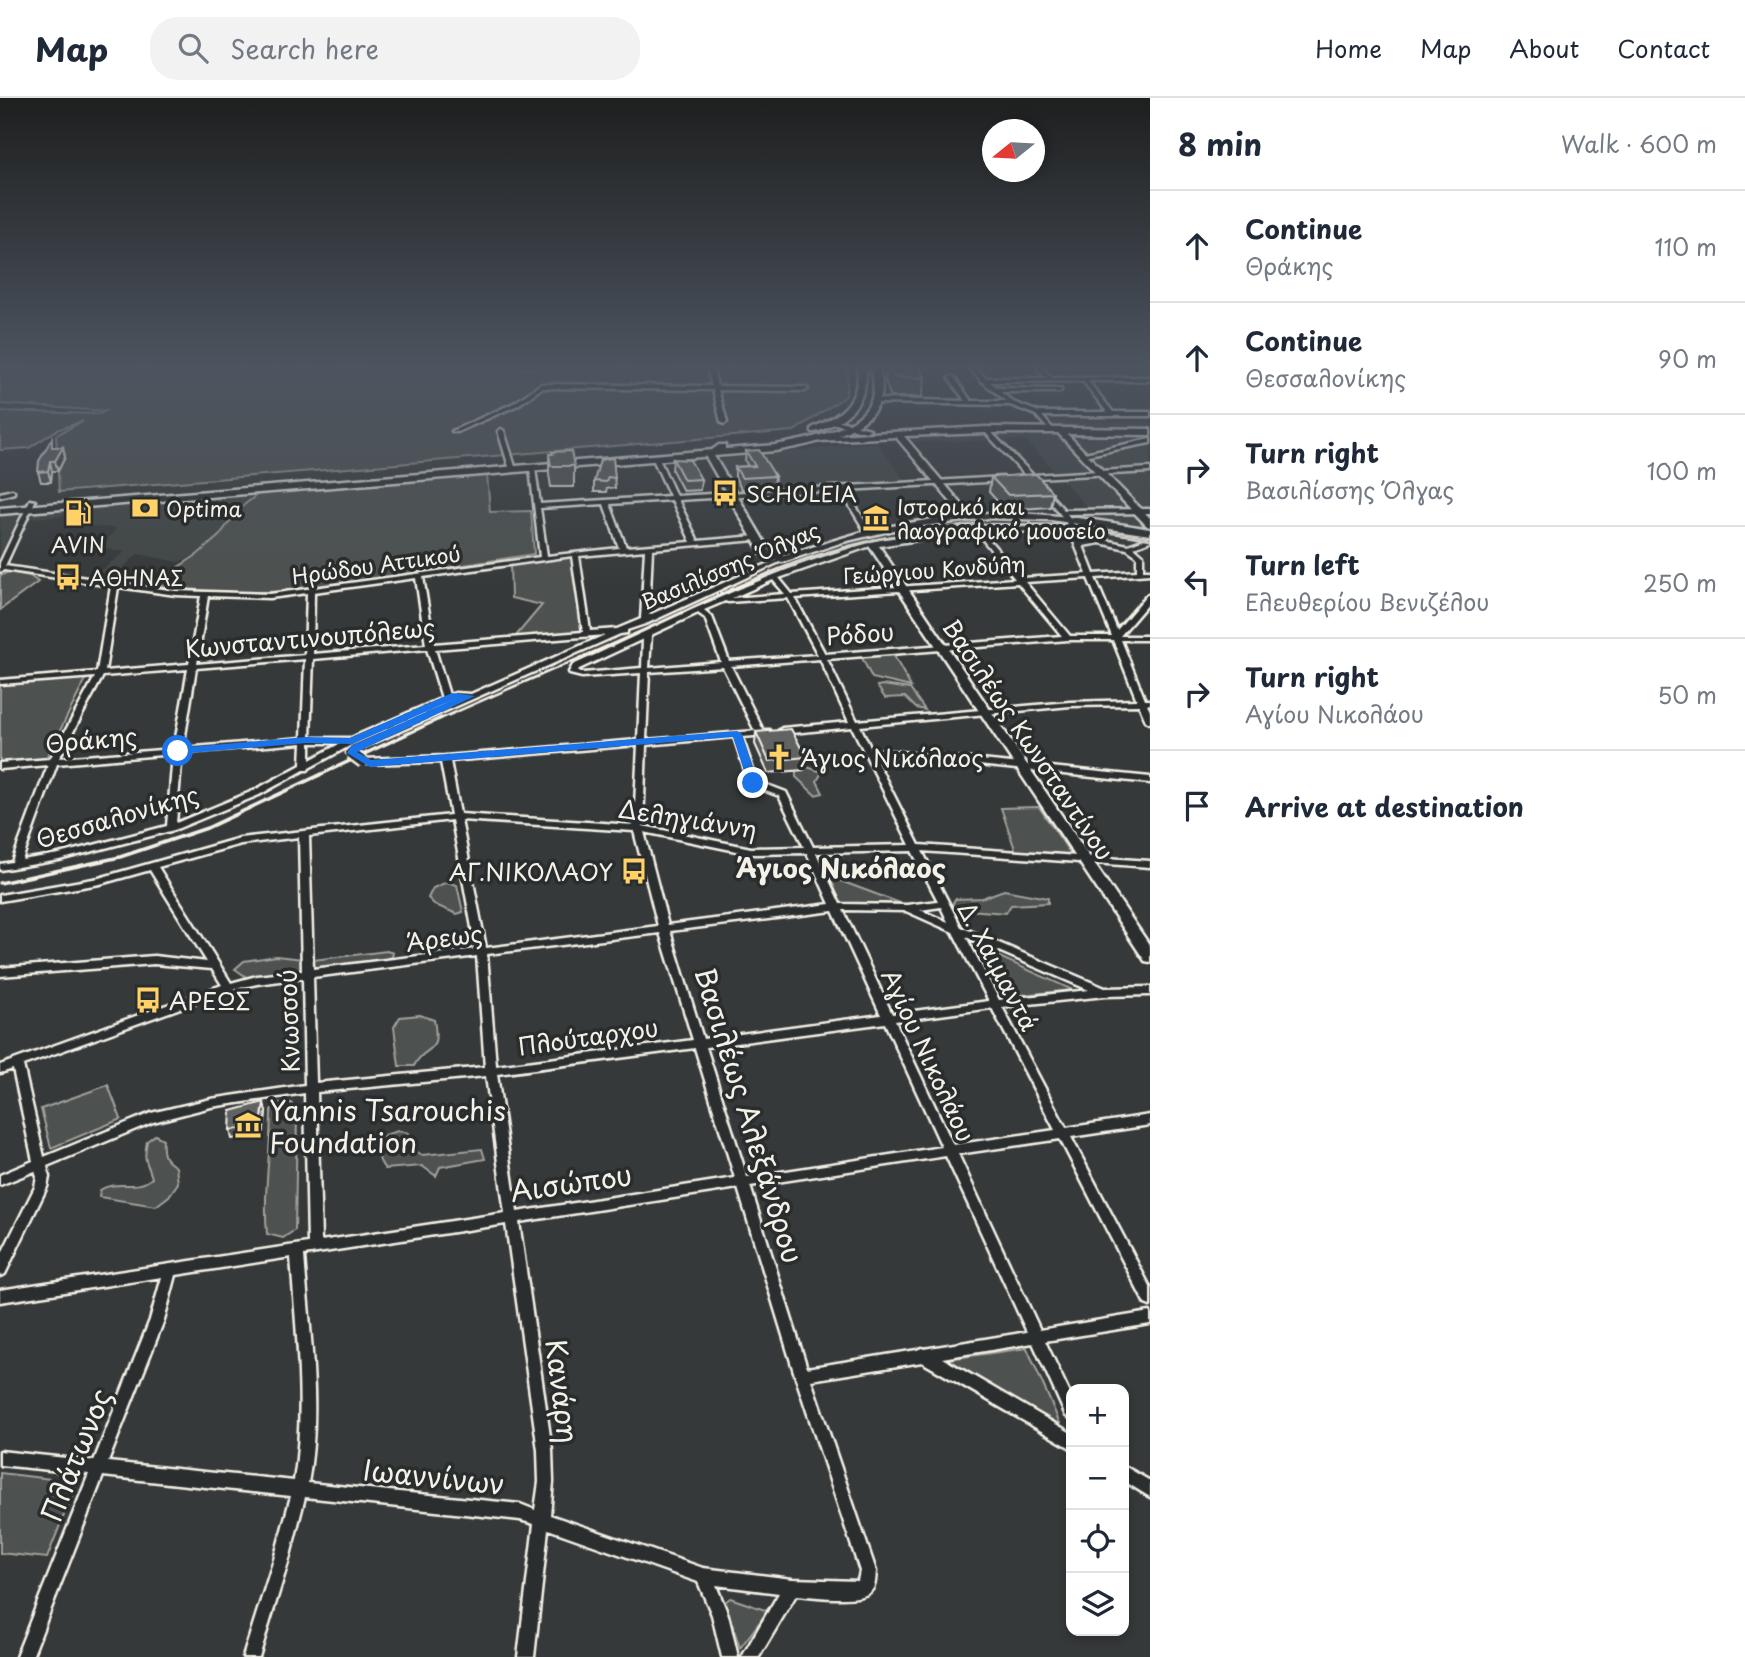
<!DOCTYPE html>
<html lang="en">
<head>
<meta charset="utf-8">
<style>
  :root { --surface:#fff; --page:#f2f2f3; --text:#1f2937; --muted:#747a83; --line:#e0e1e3 }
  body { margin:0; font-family:"Playpen Sans",sans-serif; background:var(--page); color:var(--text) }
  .controls { position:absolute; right:21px; bottom:21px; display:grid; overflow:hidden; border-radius:14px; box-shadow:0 4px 10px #0003 }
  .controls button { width:63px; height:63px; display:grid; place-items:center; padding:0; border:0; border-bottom:2px solid var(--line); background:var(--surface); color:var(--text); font:35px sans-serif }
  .compass { position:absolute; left:982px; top:21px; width:63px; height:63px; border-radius:50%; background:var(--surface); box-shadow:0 4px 10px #0003; rotate:252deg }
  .stop { position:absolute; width:21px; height:21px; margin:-16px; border:5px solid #1a73e8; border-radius:50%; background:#fff }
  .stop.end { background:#1a73e8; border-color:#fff; box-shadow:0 2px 7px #0008 }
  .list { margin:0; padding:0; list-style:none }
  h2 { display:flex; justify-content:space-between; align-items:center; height:91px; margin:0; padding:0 28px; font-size:30px }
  h2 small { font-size:23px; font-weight:400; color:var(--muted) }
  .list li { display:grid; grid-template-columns:46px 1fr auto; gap:21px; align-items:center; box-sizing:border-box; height:112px; padding:0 28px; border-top:2px solid var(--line) }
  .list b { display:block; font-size:26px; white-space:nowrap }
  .list p { margin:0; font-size:23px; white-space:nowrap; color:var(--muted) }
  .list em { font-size:23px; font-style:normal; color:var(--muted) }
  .icon { flex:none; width:38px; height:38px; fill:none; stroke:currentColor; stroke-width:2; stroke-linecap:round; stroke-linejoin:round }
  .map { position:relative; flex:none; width:1150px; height:1559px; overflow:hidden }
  header { display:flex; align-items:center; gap:42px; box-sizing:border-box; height:98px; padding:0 35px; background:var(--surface); border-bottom:2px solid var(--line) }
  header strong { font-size:33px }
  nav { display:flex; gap:38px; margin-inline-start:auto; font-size:24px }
  .search { width:490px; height:63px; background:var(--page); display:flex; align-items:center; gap:18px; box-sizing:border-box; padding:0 24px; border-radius:28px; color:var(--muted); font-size:26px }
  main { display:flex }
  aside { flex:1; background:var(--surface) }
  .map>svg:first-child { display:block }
  .built { fill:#434645 }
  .green { fill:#4e514f; stroke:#a1a19c; stroke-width:2 }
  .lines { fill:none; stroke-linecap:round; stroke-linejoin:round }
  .street-casing { stroke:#f4f1e8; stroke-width:5 }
  .secondary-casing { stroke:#f4f1e8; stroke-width:5 }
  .primary-casing { stroke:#f4f1e8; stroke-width:5 }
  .street { fill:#2a2d2e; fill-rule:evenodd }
  .secondary { fill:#2a2d2e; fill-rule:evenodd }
  .primary { fill:#2a2d2e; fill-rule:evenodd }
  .rail-far2 { stroke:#f4f1e8; stroke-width:2 }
  .rail-far1 { stroke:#f4f1e8; stroke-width:2.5 }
  .rail { stroke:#f4f1e8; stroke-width:3.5 }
  .street-bridge-casing { stroke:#f4f1e8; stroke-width:15; stroke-linecap:butt }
  .street-bridge { stroke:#2a2d2e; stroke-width:10 }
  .wall { fill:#535554; stroke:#f4f1e8; stroke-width:2 }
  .shaded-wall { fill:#444545; stroke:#f4f1e8; stroke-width:2 }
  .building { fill:#616362; stroke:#f4f1e8; stroke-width:2 }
  .route { fill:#1a73e8 }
  .labels { text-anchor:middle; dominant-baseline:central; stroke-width:7; stroke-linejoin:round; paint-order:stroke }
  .far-poi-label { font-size:21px; fill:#f4f1e8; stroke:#2a2d2e; text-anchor:start }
  .far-street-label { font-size:21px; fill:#f4f1e8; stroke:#2a2d2e }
  .street-label { font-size:24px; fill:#f4f1e8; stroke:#2a2d2e }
  .poi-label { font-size:24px; fill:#f4f1e8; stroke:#2a2d2e; text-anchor:start }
  .neighbourhood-label { font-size:26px; font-weight:bold; fill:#f4f1e8; stroke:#2a2d2e }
  .near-poi-label { font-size:28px; fill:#f4f1e8; stroke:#2a2d2e; text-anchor:start }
  .near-street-label { font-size:28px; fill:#f4f1e8; stroke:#2a2d2e }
</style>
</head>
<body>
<header>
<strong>Map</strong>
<div class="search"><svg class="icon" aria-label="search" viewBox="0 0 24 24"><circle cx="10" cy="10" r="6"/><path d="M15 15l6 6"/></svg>Search here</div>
<nav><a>Home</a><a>Map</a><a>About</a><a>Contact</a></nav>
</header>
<main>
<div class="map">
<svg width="1150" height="1559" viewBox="0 0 1150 1559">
  <rect width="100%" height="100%" fill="#363939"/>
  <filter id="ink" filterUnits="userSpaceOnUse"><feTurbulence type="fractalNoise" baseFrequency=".0143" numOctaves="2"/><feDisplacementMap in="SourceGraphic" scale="14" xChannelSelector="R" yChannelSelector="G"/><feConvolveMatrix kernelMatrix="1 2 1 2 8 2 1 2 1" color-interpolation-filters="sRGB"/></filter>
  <g filter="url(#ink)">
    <path class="built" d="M1049 323 1150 324V432L1073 420 1064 410 1086 408 1026 342 913 344 908 337 1054 332Z
      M876 344 906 384 734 392 716 362Z
      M258 396 239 411 219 438 197 457 178 464 138 456 112 480 95 477 125 454 101 450 116 430 84 428 87 417 30 420 34 413Z
      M20 415 0 460V416Z"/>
    <path class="green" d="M0 270H848L846 298 794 333 59 394 56 337 83 323 57 332 29 350 0 352V313L99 316 105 313 0 306Z
      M487 375 490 414 531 413 534 456 299 493 228 495 150 487 197 457 219 438 239 411 258 396Z
      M573 457 586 533 515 539 542 507 511 500 510 466Z
      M8 474 30 478 38 484 0 512V478Z
      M893 556 911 589 872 580 861 558Z
      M87 579 45 662 0 665V586Z
      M883 587 910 591 925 612 916 610 905 599 885 600 877 588Z
      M807 669 822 674 817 683 823 695 815 697 796 679V670Z
      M1039 709 1072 758 1016 754 1001 710Z
      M830 779 900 805H840Z
      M447 784 457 787 463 814 457 816 435 807 428 800 433 790Z
      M1004 792 1048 800V805L1011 807 1006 815 955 811 952 807 955 801 982 800Z
      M977 849 1073 892 1001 899Z
      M387 853 393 855 392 859 374 865 248 880 235 871 244 863 276 858 313 862Z
      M420 917 434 922C441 960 425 945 414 968H399L394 929 400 919Z
      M108 987 121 1021 51 1050 41 1011Z
      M279 1005H291L297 1015 295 1132 283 1140 267 1136C263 1094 271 1053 271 1012Z
      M398 1033 408 1035 411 1050 422 1057 482 1051 485 1061 440 1069 436 1078 422 1068 385 1071C376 1060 376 1050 384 1037Z
      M155 1037 163 1041C162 1056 163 1061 176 1069L178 1085 169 1098 156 1108 99 1099 100 1092C117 1081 136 1094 152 1080 147 1061 143 1067 147 1043Z
      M1027 1250 1062 1330 948 1261Z
      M0 1375 77 1384 47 1460 0 1455Z
      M730 1500 768 1513 740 1550 725 1504Z"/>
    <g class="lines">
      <g class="street-casing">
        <path id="street" d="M707 270H713L717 288 805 289 808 291 805 293 718 292 727 324 724 326 721 324 713 292 542 290 518 307 457 334 452 333 514 305 541 286 712 288Z
          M969 270H974L986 280H1046L1037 270H1042L1052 280 1150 279V283H1088L1113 314H1150V318H1042L1053 331 1050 333 1036 317 1010 307 875 305 872 303 875 301 965 303 949 280 952 278 954 279 971 303H1006L983 284 980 283V281ZM1083 283 1107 314H1039L1013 304 1001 294H1059L1061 293V291L998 290 990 284Z
          M501 331 504 333 516 372 515 373 510 372 498 333Z
          M984 331H988L1033 377 1150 370V374L1036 380V383H1032L1026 380V378L984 333Z
          M1150 341V345L1083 358 1080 356Z
          M656 359 659 361 676 398 1003 379 1006 381 1003 383 846 392 872 435 869 437 866 435 840 392 678 402 698 443 756 438 759 440 756 442 652 451 649 517 781 460 786 461 648 525 627 532V535L620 536 357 652 354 657 351 658 347 655 351 648 461 600 456 599 355 645 309 670 308 672H304L259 697 174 732 59 762 0 772V766L12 764 48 667 0 671V665L50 661 95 579 0 586V582L97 574 111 488 4 472 0 474V465L30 402 35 403 5 468 176 493 270 496 540 459 530 370 535 371 540 406 670 398 653 361ZM672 402 691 444 626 449 610 406ZM604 406 619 450 547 458 540 410ZM645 452 641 521 617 531 590 533 579 458ZM572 458 583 534 434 546 423 479ZM416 480 426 547 313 556 314 494ZM118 489 176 497 201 498 189 566 105 573ZM307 495 305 557 197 566 208 498 270 500ZM605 537 471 596 455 595 449 597 435 551ZM427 551 442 600 351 640H310L313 561ZM305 561 302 640 183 650 196 570ZM188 571 174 651 59 660 103 578ZM302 645 301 667 253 693 176 725 182 655ZM310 645H341L310 662ZM173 656 167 728 59 756 22 762 57 666Z
          M12 392 14 393V395L0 399V395Z
          M1042 392H1046L1064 412 1150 411V415L1067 416 1071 421 1081 445 1100 441 1128 447 1150 439V443L1134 449 1143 457V472H1150V476L1095 480 1117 532 1147 497H1150V503L1120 538H1150V542H1121L1145 602H1150V606L1147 607 1150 613V625L1146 623 1139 607 1070 608 860 628 871 651 1150 679V685L873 656 919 747 1150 763V769L922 753 961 829 1105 890 1150 889V897L1105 898 1002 909 1066 1030 1150 1017V1027L1071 1039 1150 1189V1208L1145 1206 1060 1041 958 1056 1040 1232 1150 1214V1226L1045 1243 1071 1298V1320L1066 1318 1033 1245 942 1260 1071 1335V1350L922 1264 811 1282 876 1473C875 1481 876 1489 870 1494 858 1505 812 1498 796 1497L759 1559H742L779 1495 716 1487 728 1517 738 1559H722L712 1517 698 1484 548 1431 534 1559H518L534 1426 520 1422 305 1399 290 1458 259 1559H243L275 1458 291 1398 103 1378 32 1559H16L89 1376 0 1367V1353L94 1363 150 1222 162 1179 0 1204V1192L308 1145 305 995 211 1009 153 1024 47 1068 49 1079 47 1089 5 1176 0 1178V1159L35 1089 37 1079 35 1073 0 1087V1077L33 1063 13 971 0 975V967L222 887 212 871 154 866 0 878V870L154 858 207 864 150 772 100 786 0 803V797L99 780 240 740 451 717 441 664 360 666 359 664 360 662 363 661 445 658 638 642 641 575 582 579 570 576 569 574 573 567C671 522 768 472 873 444L876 446 779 480 792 496 1015 481 974 431 973 430 976 428 978 429 1022 480 1087 476 1065 422 1042 394ZM1100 445 1127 451 1137 458V473L1094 476 1083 448ZM1088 480 1112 538H1070L1025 484ZM773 482 785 496 732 500ZM1018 485 1062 538 825 556 795 500ZM788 500 818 557 729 563 712 519 704 512 725 503 728 504ZM698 515 705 520 721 564 649 570 651 537ZM643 541 642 570 583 575 578 573 579 571ZM1068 542H1113L1137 602 1070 604 857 623 827 561ZM820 561 849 624 782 630 778 633 782 636 852 629 910 747 813 749 786 694 757 683 742 639 767 637 771 634 770 632H763L731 568ZM723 569 755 633 646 642 649 574ZM734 639 749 685 750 687 779 698 804 749 751 750 643 728 646 647ZM638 647 634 727 460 716 450 663ZM452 722 476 851 313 871 309 738ZM461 722 634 733 658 828 486 850ZM644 734 751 756 807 755 830 806 668 827ZM299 739 302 873 257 878 231 885 158 769 241 746ZM912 753 938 803 907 807 840 806 816 755ZM941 809 948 824 920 812ZM843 812 906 813 953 834 989 903 892 916ZM833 813 881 917 703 941 670 833ZM660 835 693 942 496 968 487 856ZM966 839 1089 892 999 902ZM477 858 485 969 316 985 313 879ZM303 880 305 987 211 1001 151 1015 44 1059 23 967 230 892 257 886ZM992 910 1055 1032 953 1047 895 923ZM885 925 942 1049 747 1079 706 949ZM695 950 735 1080 517 1114 497 976ZM486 978 505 1115 321 1143 317 994ZM946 1058 1027 1234 924 1251 922 1250 917 1252 807 1270 750 1088ZM738 1090 795 1277 860 1473 858 1483 792 1481 703 1470 550 1417 553 1384 552 1352 519 1124ZM506 1126 538 1352 539 1384 535 1412 520 1406 308 1385C322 1310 309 1232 304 1157ZM291 1159C296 1233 306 1309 294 1383L108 1364 164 1222 176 1177Z
          M1124 1368 1150 1383V1399L1124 1383Z"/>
      </g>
      <g class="secondary-casing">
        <path id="secondary" d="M832 321 870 331 866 334 832 325Z
          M986 329 1150 331V337L1067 336 1150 420V429L1147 428 1058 335H986L904 338 970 416C1032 412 1090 421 1150 431V437L1051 422 988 420 898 431 843 444 783 464 763 459 705 357 719 347H725V351L714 358 771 455 782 458 869 432 961 416 896 339 819 343 815 340 816 338Z
          M976 427 1072 428 1077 431 1072 434 976 433 879 448 1150 848V864L1145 863 868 446 873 443Z"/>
      </g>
      <g class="primary-casing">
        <path id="primary" d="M858 270H866C867 296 857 314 834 326 826 330 820 334 812 334V330C842 317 859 305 858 270Z
          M871 270H879C881 279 883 288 881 297 874 336 807 347 775 353L0 416V410L775 347C804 342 866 332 873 297 875 288 873 279 871 270Z"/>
      </g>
      <use href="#street" class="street"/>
      <use href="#secondary" class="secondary"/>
      <use href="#primary" class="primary"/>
      <path class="rail-far2" d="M1004 427H1025"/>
      <path class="rail-far1" d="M438 622C507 591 577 562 646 531 699 507 751 480 806 461 919 422 1033 420 1150 441"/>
      <path class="rail" d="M0 785 120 759 207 730 441 620"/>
      <g class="street-bridge-casing">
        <path id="street-bridge" d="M351 655 363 664"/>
      </g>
      <use href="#street-bridge" class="street-bridge"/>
    </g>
    <path class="wall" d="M887 270H920L925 280 922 299H891L885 283Z
      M55 349H63L65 359 58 373H52L51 384H41L38 374Z
      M746 353 775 378 774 389 741 391 735 379V369L748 368 745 363Z
      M552 354 574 368V389H551L549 377V356H552Z
      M613 360 615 390H607L606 394H594V383Z
      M673 361 701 381 700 392 683 393 672 372Z
      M991 379 1053 395 1050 409 1005 412 989 394Z
      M756 634 806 659 804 672 768 675 755 646Z
      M266 1014 263 1037 232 1041 230 1032Z"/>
    <path class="shaded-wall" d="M63 349 65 359 58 373 55 363Z
      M50 363 52 373 51 384 48 373Z
      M264 1004 266 1014 263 1037 261 1028Z"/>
    <path class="building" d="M890 270H920L925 280 894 279Z
      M52 340V349H63L55 363H50L48 373 38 374 39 363Z
      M759 352 775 378 742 380 735 369 755 368 746 353Z
      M571 353 574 368H551L549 356H553L552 354Z
      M613 360 615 380 608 379 606 384 594 383 600 362Z
      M673 361 690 362 701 381 684 382Z
      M1036 376 1053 395 1008 397 991 379Z
      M791 631 806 659 769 663 756 634Z
      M264 1004 261 1028 230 1032 231 1013Z"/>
  </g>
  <linearGradient id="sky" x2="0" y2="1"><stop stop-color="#1e1f1f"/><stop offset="0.55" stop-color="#4c545f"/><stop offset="1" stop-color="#4c545f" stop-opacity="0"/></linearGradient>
  <rect width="1150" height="488" fill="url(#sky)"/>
  <path class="route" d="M452 595 475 598 357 654 371 662 737 633 742 636 758 685 753 688 748 685 733 639 370 669 347 655 351 648 457 600 352 646 306 645 178 656 173 653 178 650 306 639 350 640Z"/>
  <defs>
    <g id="bus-bare" transform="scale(2.1)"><path d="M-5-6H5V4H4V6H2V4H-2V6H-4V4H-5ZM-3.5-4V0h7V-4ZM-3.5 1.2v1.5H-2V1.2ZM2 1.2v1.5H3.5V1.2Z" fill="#ffd166" stroke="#2a2d2e" stroke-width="2.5" paint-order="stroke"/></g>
    <g id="bank-bare" transform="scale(2.1)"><path d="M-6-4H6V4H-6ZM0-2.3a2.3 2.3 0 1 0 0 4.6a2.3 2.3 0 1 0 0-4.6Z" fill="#ffd166" stroke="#2a2d2e" stroke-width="2.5" paint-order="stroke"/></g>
    <g id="fuel-bare" transform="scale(2.1)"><path d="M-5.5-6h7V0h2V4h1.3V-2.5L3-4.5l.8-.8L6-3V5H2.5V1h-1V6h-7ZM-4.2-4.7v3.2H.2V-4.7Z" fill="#ffd166" stroke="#2a2d2e" stroke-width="2.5" paint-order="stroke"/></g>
    <g id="museum-bare" transform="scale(2.1)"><path d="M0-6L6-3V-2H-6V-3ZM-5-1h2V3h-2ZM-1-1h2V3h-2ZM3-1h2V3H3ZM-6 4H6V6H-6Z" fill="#ffd166" stroke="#2a2d2e" stroke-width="2.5" paint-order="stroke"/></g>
    <g id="church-bare" transform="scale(2.1)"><path d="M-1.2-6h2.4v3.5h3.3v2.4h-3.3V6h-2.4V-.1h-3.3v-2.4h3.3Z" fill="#ffd166" stroke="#2a2d2e" stroke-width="2.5" paint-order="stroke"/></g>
  </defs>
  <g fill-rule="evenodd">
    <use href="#bus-bare" x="725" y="395"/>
    <use href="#bank-bare" x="145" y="410"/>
    <use href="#fuel-bare" x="78" y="415"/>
    <use href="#museum-bare" x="876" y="420"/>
    <use href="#bus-bare" x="68" y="479"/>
    <use href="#church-bare" x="779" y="659"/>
    <use href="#bus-bare" x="634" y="773"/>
    <use href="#bus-bare" x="148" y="902"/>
    <use href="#museum-bare" x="248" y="1027"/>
  </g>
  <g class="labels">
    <g class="far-poi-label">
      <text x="746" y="395">SCHOLEIA</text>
      <text x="897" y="408">Ιστορικό και<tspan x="897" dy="24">λαογραφικό μουσείο</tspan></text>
      <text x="166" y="410">Optima</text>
      <text x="78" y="446" text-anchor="middle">AVIN</text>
      <text x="89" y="479">ΑΘΗΝΑΣ</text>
    </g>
    <g class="far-street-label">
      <text transform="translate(376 466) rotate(-8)">Ηρώδου Αττικού</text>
      <text transform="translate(730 467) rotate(-23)">Βασιλίσσης Όλγας</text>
      <text transform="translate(934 471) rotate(-4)">Γεώργιου Κονδύλη</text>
    </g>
    <g class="street-label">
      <text transform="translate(860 535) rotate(-4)">Ρόδου</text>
      <text transform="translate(310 539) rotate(-5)">Κωνσταντινουπόλεως</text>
      <text transform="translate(91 641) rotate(-5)">Θράκης</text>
      <text transform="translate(1029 641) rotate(56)">Βασιλέως Κωνσταντίνου</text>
      <text transform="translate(117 718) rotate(-16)">Θεσσαλονίκης</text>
      <text transform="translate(688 720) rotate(9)">Δεληγιάννη</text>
      <text transform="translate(444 839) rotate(-7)">Άρεως</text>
      <text transform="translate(999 868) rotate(62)">Δ. Χαιμαντά</text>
      <text transform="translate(288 923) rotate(-92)">Κνωσσού</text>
      <text transform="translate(588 938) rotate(-8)">Πλούταρχου</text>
      <text transform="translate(929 957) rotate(65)">Αγίου Νικολάου</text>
    </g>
    <g class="poi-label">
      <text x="800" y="659">Άγιος Νικόλαος</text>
      <text x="613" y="773" text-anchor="end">ΑΓ.ΝΙΚΟΛΑΟΥ</text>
      <text x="169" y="902">ΑΡΕΩΣ</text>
    </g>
    <g class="neighbourhood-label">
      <text x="841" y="769">Άγιος Νικόλαος</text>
    </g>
    <g class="near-poi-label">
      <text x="269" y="1011">Yannis Tsarouchis<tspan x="269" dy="32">Foundation</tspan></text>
    </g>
    <g class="near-street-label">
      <text transform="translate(750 1017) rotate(73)">Βασιλέως Αλεξάνδρου</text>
      <text transform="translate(571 1084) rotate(-8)">Αισώπου</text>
      <text transform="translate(563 1293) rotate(83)">Κανάρη</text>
      <text transform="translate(75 1357) rotate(-68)">Πλάτωνος</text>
      <text transform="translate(434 1378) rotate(6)">Ιωαννίνων</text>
    </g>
  </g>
</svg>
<div class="controls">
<button>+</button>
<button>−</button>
<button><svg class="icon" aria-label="locate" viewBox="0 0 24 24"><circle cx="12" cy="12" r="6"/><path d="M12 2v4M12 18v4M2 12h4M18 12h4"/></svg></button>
<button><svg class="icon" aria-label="layers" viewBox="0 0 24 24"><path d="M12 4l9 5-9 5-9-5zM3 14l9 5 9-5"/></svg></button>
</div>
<svg class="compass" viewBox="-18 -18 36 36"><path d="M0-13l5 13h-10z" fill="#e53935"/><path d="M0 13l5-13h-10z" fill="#747a83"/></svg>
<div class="stop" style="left:178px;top:653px"></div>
<div class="stop end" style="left:753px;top:685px"></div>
</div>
<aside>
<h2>8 min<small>Walk · 600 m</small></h2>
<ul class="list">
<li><svg class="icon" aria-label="ahead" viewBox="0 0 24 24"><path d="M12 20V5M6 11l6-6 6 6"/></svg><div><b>Continue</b><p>Θράκης</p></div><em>110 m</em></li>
<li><svg class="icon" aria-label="ahead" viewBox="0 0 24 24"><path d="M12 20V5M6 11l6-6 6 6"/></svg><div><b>Continue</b><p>Θεσσαλονίκης</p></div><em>90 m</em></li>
<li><svg class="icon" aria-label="right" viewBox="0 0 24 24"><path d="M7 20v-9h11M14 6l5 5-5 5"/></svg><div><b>Turn right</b><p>Βασιλίσσης Όλγας</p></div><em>100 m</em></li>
<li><svg class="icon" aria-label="left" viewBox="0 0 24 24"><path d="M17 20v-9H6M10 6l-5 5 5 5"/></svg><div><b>Turn left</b><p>Ελευθερίου Βενιζέλου</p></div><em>250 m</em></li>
<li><svg class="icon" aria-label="right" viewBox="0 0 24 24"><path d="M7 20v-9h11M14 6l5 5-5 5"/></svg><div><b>Turn right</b><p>Αγίου Νικολάου</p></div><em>50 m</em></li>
<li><svg class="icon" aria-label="arrive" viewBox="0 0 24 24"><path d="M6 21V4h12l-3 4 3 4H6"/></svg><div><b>Arrive at destination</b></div></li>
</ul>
</aside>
</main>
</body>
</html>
